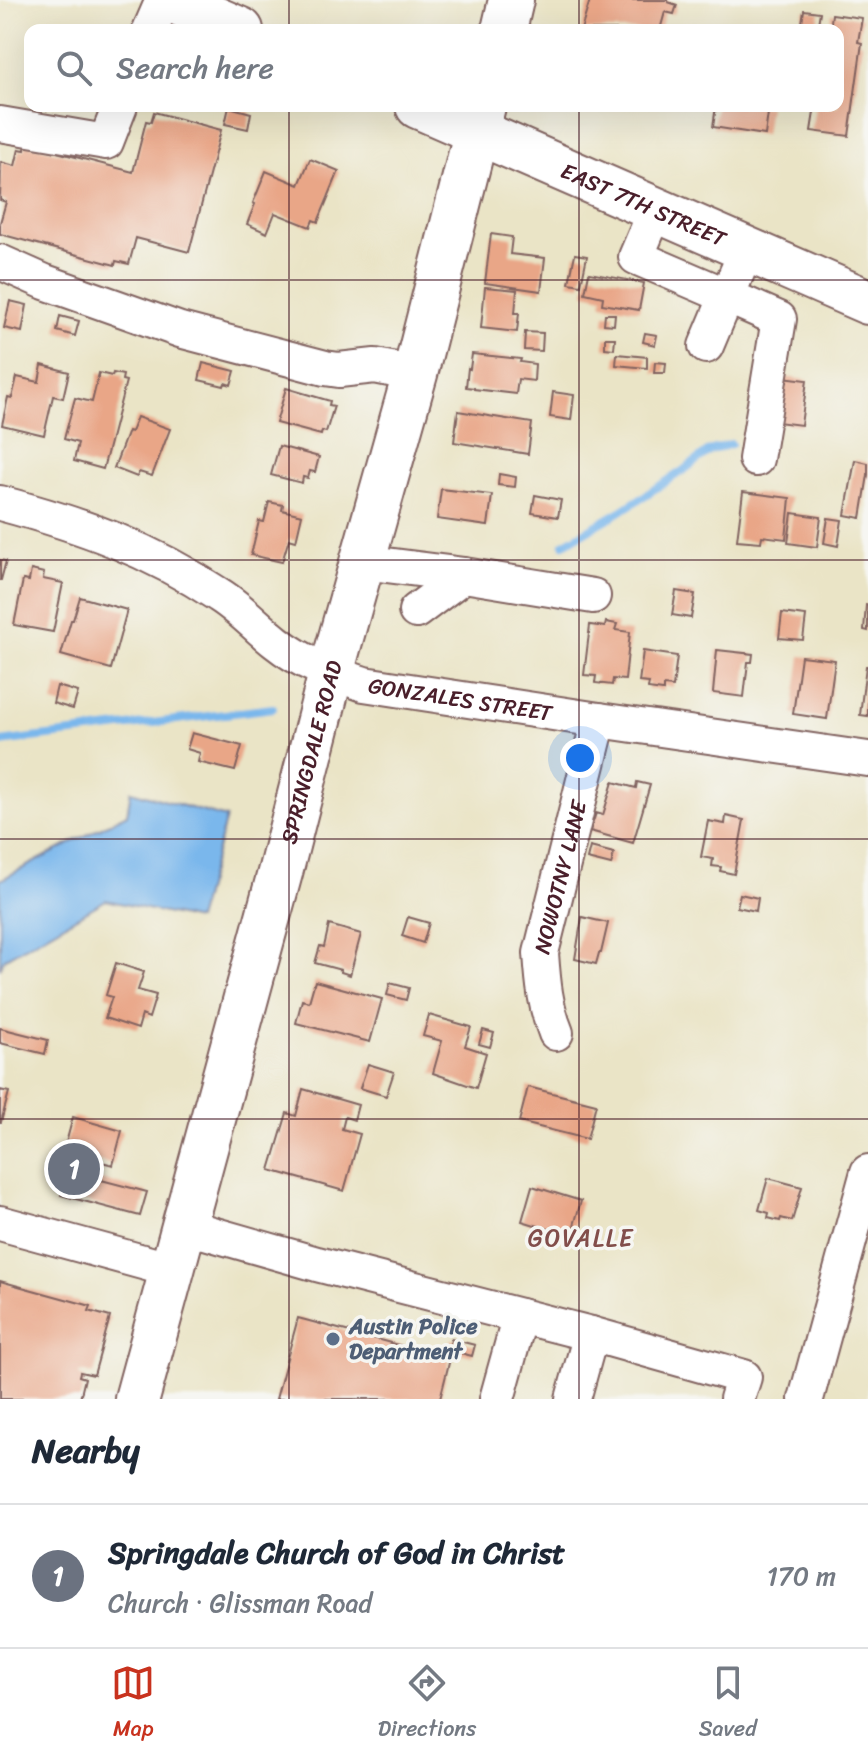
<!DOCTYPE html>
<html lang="en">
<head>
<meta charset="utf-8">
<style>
  :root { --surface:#fff; --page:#f6f6f7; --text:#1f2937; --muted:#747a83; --line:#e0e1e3; --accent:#c8321e }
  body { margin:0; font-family:Sriracha,sans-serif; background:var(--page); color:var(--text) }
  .you { position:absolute; left:580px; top:758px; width:28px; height:28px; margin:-20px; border:6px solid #fff; border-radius:50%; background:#1a73e8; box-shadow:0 0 0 12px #1a73e833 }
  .badge { display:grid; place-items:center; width:52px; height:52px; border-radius:50%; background:var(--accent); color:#fff; font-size:26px; font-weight:700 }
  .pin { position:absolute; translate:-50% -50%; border:4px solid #fff; box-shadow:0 2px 8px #0006 }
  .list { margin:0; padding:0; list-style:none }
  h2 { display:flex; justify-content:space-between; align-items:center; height:104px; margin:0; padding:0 32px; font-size:34px }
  h2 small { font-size:26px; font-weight:400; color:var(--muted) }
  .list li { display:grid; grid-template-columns:52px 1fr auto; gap:24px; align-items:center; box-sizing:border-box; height:144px; padding:0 32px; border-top:2px solid var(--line) }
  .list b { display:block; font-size:30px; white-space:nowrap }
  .list p { margin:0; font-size:26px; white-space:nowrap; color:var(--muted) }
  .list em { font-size:26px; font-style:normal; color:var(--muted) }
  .icon { flex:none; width:44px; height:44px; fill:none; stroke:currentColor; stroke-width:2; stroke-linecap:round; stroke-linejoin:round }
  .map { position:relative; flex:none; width:868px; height:1399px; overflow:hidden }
  .search { position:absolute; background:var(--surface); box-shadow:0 8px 32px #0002; left:24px; right:24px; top:24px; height:88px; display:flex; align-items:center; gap:20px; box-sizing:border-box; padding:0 28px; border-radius:16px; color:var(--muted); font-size:30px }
  .sheet { height:248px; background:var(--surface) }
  nav { display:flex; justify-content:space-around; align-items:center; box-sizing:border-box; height:112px; border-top:2px solid var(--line); background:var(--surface); font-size:22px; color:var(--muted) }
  nav a { display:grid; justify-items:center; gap:4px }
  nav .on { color:var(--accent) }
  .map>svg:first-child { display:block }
  .water { fill:#7ab7ec; stroke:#626b8c; stroke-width:2 }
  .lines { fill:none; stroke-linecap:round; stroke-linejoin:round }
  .stream { stroke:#7ab7ec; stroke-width:8 }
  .building { fill:#e9a687 }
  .minor-casing { stroke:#826461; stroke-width:38 }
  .major-casing { stroke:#826461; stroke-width:48 }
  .minor { stroke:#fff; stroke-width:34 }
  .major { stroke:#fff; stroke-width:44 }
  .grid { fill:none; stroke:#4a1f2b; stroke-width:2; stroke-opacity:0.55 }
  .service-dot { fill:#5c6f8a; stroke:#f6f6f2; stroke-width:3 }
  .labels { text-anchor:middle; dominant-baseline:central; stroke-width:7; stroke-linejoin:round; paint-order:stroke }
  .street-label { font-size:22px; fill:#4a1f2b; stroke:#f6f6f2 }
  .service-label { font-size:22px; font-weight:bold; fill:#4e5e75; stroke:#f6f6f2; text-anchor:start }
  .neighbourhood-label { font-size:24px; letter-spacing:2px; fill:#824e4b; stroke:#f6f6f2 }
</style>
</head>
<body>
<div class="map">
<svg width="868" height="1399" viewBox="0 0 868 1399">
  <rect width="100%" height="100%" fill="#f6f6f2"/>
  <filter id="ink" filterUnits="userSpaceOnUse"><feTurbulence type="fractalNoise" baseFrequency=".0125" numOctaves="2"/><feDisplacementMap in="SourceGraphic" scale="16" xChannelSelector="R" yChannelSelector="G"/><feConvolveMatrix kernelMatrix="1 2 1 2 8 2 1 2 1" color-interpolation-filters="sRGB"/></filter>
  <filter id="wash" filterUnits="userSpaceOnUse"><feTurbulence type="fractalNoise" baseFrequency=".006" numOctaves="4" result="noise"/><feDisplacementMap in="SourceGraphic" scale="32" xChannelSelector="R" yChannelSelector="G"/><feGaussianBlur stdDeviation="1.8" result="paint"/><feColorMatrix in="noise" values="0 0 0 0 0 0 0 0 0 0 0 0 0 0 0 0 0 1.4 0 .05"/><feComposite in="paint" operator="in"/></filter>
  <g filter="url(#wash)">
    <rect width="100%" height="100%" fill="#eae4c6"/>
    <path class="water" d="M131 791 226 818 197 920 106 900 4 959 0 969V880L127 814Z"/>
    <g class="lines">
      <path class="stream" d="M564 544 621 511 684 470 709 451 731 444
        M0 742 273 708"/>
    </g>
    <g id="blocks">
      <path class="building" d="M590 0H668V2L677 5 674 14 665 12 660 30H581Z
        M804 10 820 12 817 30 801 29Z
        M832 14 862 18 858 42 862 43 849 136 811 131 815 106H838V30H830Z
        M728 25 750 28V30H727Z
        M716 106H769L765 135 713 127Z
        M229 107 251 113 248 129 225 124Z
        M154 112 221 130 189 252 136 238 129 264 116 261 115 265 0 234V223L6 202 0 200 1 162 15 166 19 149 25 150 26 144 133 172 146 121 151 122Z
        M310 159 339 171 318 222 313 220 310 227 275 213 267 233 247 224 255 204 253 203 266 171 299 185Z
        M491 234 512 237 510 254 545 258 541 291 485 283Z
        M575 254 587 256 581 285 569 283Z
        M589 273 644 283 639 310 602 304 603 297 585 293Z
        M485 287 517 290 515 313H519L517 332 481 328Z
        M10 301 27 305 22 332 4 328Z
        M605 314H615L614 325 604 324Z
        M60 316 79 321 75 336 57 331Z
        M525 332 543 333 542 351 524 350Z
        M645 333 657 335 655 345 643 342Z
        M605 338H615L614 349 605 348Z
        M472 354 521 359 520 362 535 364 534 381 518 379 516 394 474 389V388L466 387 468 368 470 369Z
        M617 354 647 357V368L616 365Z
        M655 362 666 363 665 373H654Z
        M203 363 235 371 231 385 225 383 224 386 199 380Z
        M42 365 69 372 63 398 53 396 44 435 2 425 8 397 12 398 17 377 39 382Z
        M99 373 112 376 113 373 123 375 122 380 126 381 103 469 74 461 78 443 64 439 75 398 92 402Z
        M775 376 807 380 801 425 769 421Z
        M286 388 330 401 329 405 334 406 326 432 322 431 321 435 276 423Z
        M553 392 574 395 571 420 550 417Z
        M458 411 532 423 528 454 454 442Z
        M137 417 170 429 152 476 139 472 137 477 114 468 128 431 131 432Z
        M279 446 319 457 315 472 310 471 308 478 303 477 302 483 271 475Z
        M855 460 868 463V475L861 518 845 515Z
        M499 474 516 477 515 487 498 485Z
        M441 489 492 495 488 526 437 519Z
        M743 492 790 498 786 539 762 536 761 542 737 540Z
        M535 495 561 500 558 517 532 513Z
        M269 502 283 505 282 510 302 515 296 541 289 539 282 562 251 555 259 521 264 522Z
        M792 513 821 517 817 547 788 543Z
        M828 518 842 520 838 546 824 543Z
        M0 560 6 561 1 580H0Z
        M31 570 44 573 43 579 63 583 53 632 14 625 23 580 29 581Z
        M676 591 695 594 691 618 672 615Z
        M80 597 127 610 111 669 61 655 71 620H73Z
        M866 605H868V631L864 630Z
        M782 613 806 616 803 640 779 638Z
        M606 622 617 624 615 630 630 632 625 680 613 679 612 685 595 683 596 676 584 675 590 625 605 627Z
        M717 650 753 654 752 662H748L744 697 713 693Z
        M643 651 677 656 673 687 663 686V691L648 689 649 683 639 682Z
        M801 656 835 660 827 719 793 714Z
        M866 666H868V716L860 715Z
        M57 686 78 692 73 709 53 703Z
        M192 733 242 746 235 771 198 762 200 753 187 749Z
        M613 782 636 788 637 782 650 785 633 843 590 831 596 813 603 815Z
        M726 816 744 820 734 874 720 871 721 867 712 866 713 859 701 857 708 821 725 824Z
        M590 847 614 853 611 865 587 859Z
        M740 894 758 898 756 911 737 907Z
        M408 917 429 923 423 943 402 936Z
        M582 917 608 923 601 953H599L596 964 575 959Z
        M329 925 361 934 350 975 341 972V970L315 963 320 946 324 947Z
        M116 963 144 972 138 990 156 995 149 1018 142 1015 138 1029 105 1018 112 997 106 995Z
        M315 981 382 999 370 1042 296 1023 302 1000 309 1002Z
        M390 983 409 988 406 1000 387 995Z
        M429 1015 471 1027 465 1046 486 1053 476 1088 433 1073 442 1041 423 1036Z
        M0 1028 48 1040 45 1054 0 1043Z
        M483 1030 494 1033 490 1047 479 1044Z
        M368 1064 394 1072 386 1096 360 1088Z
        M528 1087 596 1104 587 1139 519 1122Z
        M303 1089 358 1105 354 1120 345 1117 342 1129 360 1134 344 1191 270 1170 287 1113 296 1116Z
        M0 1090 9 1092 1 1122H0Z
        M73 1117 122 1131 113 1165 91 1159 86 1176 147 1192 140 1216 61 1195 67 1175 58 1173Z
        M768 1178 802 1187 792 1221 781 1218 780 1221 768 1218 769 1213 759 1210Z
        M532 1186 581 1201 571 1236 522 1221Z
        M0 1281 91 1306 89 1311 110 1317 94 1375 80 1372 79 1376 85 1378 80 1399H0Z
        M298 1318 450 1359 440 1399H276Z
        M451 1339 475 1345 472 1356 449 1350Z"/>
    </g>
  </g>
  <g filter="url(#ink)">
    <use href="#blocks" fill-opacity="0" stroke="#826461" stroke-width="2"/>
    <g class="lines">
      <g class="minor-casing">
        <g id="minor">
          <path d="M150 30 163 0"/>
          <path d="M0 124 106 142 120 106"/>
          <path d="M656 210 636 257 727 296 747 249"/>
          <path d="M0 262 45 282 180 330 325 368 339 370 375 366 415 374"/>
          <path d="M706 346 727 296 779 319 756 459"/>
          <path id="s1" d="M0 503C82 525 148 548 219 595 240 608 257 627 276 642 302 663 332 673 364 684L599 720 868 759"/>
          <path d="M363 562 464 575 593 596"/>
          <path d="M416 611 464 575"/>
          <path id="s2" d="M556 1033C545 1006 543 982 541 953L599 720"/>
          <path d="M0 1223 172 1270"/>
          <path d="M184 1226 317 1264 591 1334 573 1399"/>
          <path d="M591 1334 744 1377 737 1399"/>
          <path d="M497 1399 520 1316"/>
          <path d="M806 1399 868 1172"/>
        </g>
      </g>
      <g class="major-casing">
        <g id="major">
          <path d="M171 0 241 30"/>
          <path d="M504 30 511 0"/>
          <path id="s3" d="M418 106 868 302"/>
          <path id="s4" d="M137 1399 281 869 331 673 415 374 483 106"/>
        </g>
      </g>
      <use href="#minor" class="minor"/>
      <use href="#major" class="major"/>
    </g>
  </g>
  <path class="grid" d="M289 0V30M579 0V30M289 106V1399M579 106V1399M0 280H868M0 560H868M0 839H868M0 1119H868"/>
  <circle class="service-dot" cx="333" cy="1339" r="8"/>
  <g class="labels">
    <g class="street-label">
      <text stroke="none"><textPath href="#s3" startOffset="246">EAST 7TH STREET</textPath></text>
      <text stroke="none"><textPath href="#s1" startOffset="508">GONZALES STREET</textPath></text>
      <text stroke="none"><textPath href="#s4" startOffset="670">SPRINGDALE ROAD</textPath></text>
      <text stroke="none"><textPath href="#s2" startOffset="160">NOWOTNY LANE</textPath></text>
    </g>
    <g class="service-label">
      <text x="349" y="1326">Austin Police<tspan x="349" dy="25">Department</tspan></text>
    </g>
    <g class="neighbourhood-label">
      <text x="581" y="1238">GOVALLE</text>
    </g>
  </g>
</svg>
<div class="you"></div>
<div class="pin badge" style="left:74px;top:1169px;background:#6b7280">1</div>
<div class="search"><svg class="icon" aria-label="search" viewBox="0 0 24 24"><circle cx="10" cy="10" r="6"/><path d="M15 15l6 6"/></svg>Search here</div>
</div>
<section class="sheet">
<h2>Nearby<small></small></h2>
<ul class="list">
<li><span class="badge" style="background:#6b7280">1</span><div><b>Springdale Church of God in Christ</b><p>Church · Glissman Road</p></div><em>170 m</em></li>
</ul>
</section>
<nav>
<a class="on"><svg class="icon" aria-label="map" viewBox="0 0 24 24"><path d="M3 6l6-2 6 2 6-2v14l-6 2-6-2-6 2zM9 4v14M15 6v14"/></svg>Map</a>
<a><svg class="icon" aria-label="directions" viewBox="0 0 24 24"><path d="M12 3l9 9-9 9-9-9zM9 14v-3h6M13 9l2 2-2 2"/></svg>Directions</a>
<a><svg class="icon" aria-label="saved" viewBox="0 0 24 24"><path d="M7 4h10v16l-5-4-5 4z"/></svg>Saved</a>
</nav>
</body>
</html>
